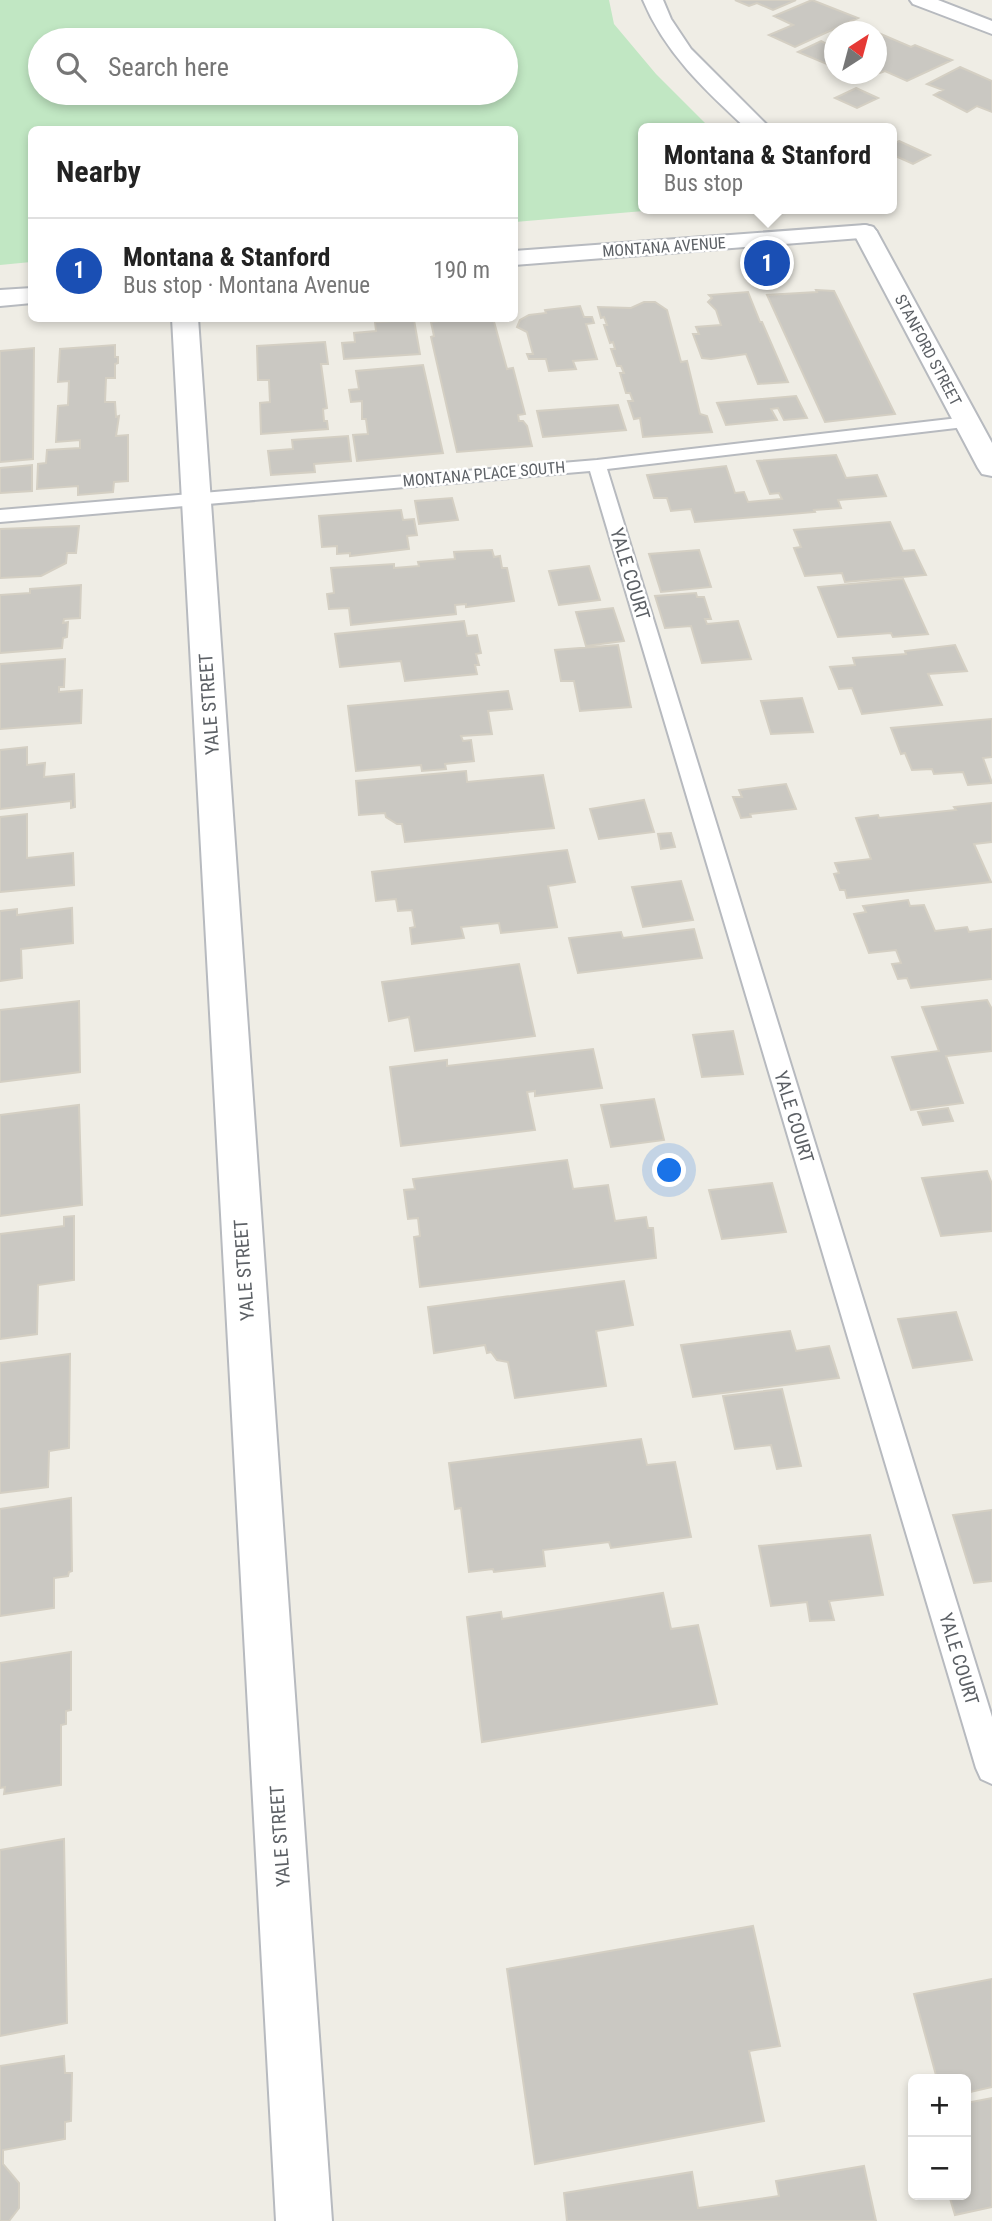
<!DOCTYPE html>
<html lang="en">
<head>
<meta charset="utf-8">
<style>
  :root { --surface:#fff; --page:#f2f2f2; --text:#222; --muted:#767676; --line:#e0e0e0; --accent:#ea482f }
  body { margin:0; font-family:"Roboto Condensed",sans-serif; background:var(--page); color:var(--text) }
  .controls { position:absolute; right:21px; bottom:21px; display:grid; overflow:hidden; border-radius:10px; box-shadow:0 4px 10px #0003 }
  .controls button { width:63px; height:63px; display:grid; place-items:center; padding:0; border:0; border-bottom:2px solid var(--line); background:var(--surface); color:var(--text); font:35px sans-serif }
  .compass { position:absolute; left:824px; top:21px; width:63px; height:63px; border-radius:50%; background:var(--surface); box-shadow:0 4px 10px #0003; rotate:36deg }
  .you { position:absolute; left:670px; top:1171px; width:24px; height:24px; margin:-18px; border:5px solid #fff; border-radius:50%; background:#1a73e8; box-shadow:0 0 0 10px #1a73e833 }
  .badge { display:grid; place-items:center; width:46px; height:46px; border-radius:50%; background:var(--accent); color:#fff; font-size:23px; font-weight:700 }
  .pin { position:absolute; translate:-50% -50%; border:4px solid #fff; box-shadow:0 2px 7px #0006 }
  .popup { position:absolute; left:638px; top:123px; width:259px; height:91px; box-sizing:border-box; display:grid; place-content:center; border-radius:10px; background:var(--surface); filter:drop-shadow(0 2px 5px #0005); font-size:23px; white-space:nowrap; color:var(--muted) }
  .popup b { font-size:26px; color:var(--text) }
  .popup::after { content:''; position:absolute; left:50%; top:100%; margin-left:-14px; border:14px solid transparent; border-top-color:var(--surface) }
  .list { margin:0; padding:0; list-style:none }
  h2 { display:flex; justify-content:space-between; align-items:center; height:91px; margin:0; padding:0 28px; font-size:30px }
  h2 small { font-size:23px; font-weight:400; color:var(--muted) }
  .list li { display:grid; grid-template-columns:46px 1fr auto; gap:21px; align-items:center; box-sizing:border-box; height:105px; padding:0 28px; border-top:2px solid var(--line) }
  .list b { display:block; font-size:26px; white-space:nowrap }
  .list p { margin:0; font-size:23px; white-space:nowrap; color:var(--muted) }
  .list em { font-size:23px; font-style:normal; color:var(--muted) }
  .icon { flex:none; width:38px; height:38px; fill:none; stroke:currentColor; stroke-width:2; stroke-linecap:round; stroke-linejoin:round }
  .map { position:relative; flex:none; width:992px; height:2221px; overflow:hidden }
  .search { position:absolute; background:var(--surface); box-shadow:0 4px 10px #0003; left:28px; top:28px; width:490px; height:77px; display:flex; align-items:center; gap:18px; box-sizing:border-box; padding:0 24px; border-radius:38px; color:var(--muted); font-size:26px }
  .panel { position:absolute; background:var(--surface); box-shadow:0 4px 10px #0003; left:28px; top:126px; width:490px; height:196px; border-radius:10px }
  .map>svg:first-child { display:block }
  .green { fill:#c1e7c3; fill-rule:evenodd }
  .building { fill:#cac8c2; stroke:#d4cfc3; stroke-width:2 }
  .lines { fill:none; stroke-linecap:round; stroke-linejoin:round }
  .service-casing { stroke:#b7babf; stroke-width:4 }
  .minor-casing { stroke:#b7babf; stroke-width:4 }
  .tertiary-casing { stroke:#b7babf; stroke-width:4 }
  .service { fill:#fff; fill-rule:evenodd }
  .minor { fill:#fff; fill-rule:evenodd }
  .tertiary { fill:#fff; fill-rule:evenodd }
  .labels { text-anchor:middle; dominant-baseline:central; stroke-width:5; stroke-linejoin:round; paint-order:stroke }
  .far-street-label { font-size:16px; fill:#5c6065; stroke:#fff }
  .street-label { font-size:19px; fill:#5c6065; stroke:#fff }
</style>
</head>
<body>
<div class="map">
<svg width="992" height="2221" viewBox="0 0 992 2221">
  <rect width="100%" height="100%" fill="#efede5"/>
  <path class="green" d="M0 0H609L614 24 656 74 710 128H643V209H667L515 222 514 130H32L31 262 0 265ZM40 40H506V93H40Z"/>
  <path class="building" d="M735 0H796L773 10 757 3 749 6Z
    M812 0 858 18 795 47 769 35 793 25 774 16Z
    M876 32 911 47 915 45 952 60 907 81 885 71 880 73 876 71Z
    M821 41 834 48V62L829 65 798 52Z
    M960 67 992 81V112L977 106 967 112 934 95 943 90 927 84Z
    M856 88 878 98 857 108 835 98Z
    M899 141 930 155 913 164 891 154V145Z
    M816 290 834 291 895 414 825 422 767 295 817 292Z
    M748 292 760 322H762L788 382 758 384 746 354 711 359 702 358 693 334H699L696 327 721 325 716 310 708 302 712 298 709 295Z
    M644 302H655L667 310 681 362 687 361 700 414 707 416 712 432 643 437 640 418 634 419 628 401H633L630 393H626L620 373H624L621 366H617L611 349H615L613 342 610 343 604 325H607L604 317 601 318 598 307 631 308Z
    M580 306 584 317H592L594 323 586 324 597 359 573 361 576 369 549 371 546 359H529L527 354H533L527 332 517 327 520 320 529 315 546 313 545 310Z
    M462 318H493L507 369 513 368 525 414 518 415 519 421H523L527 426 532 446 457 452 431 337 434 336 431 322Z
    M414 320 420 354 344 359 342 343 355 342 354 333 376 331 375 322Z
    M325 342 328 364H321L327 408 323 409 324 421H327L328 429 261 434 260 403 270 402 269 380H258L257 346Z
    M115 345V357H118V363L115 364V378H106L105 402H115L116 417 119 416 116 436 128 435V481L114 482 113 492 78 495V486L37 489 38 464 46 463 47 450 80 448V440L56 442 58 406 68 405 69 381 58 382 60 349Z
    M34 348 33 459 0 462V351Z
    M423 365 443 453 357 461 353 435 368 434 366 419H362V401L351 402 349 390 359 389 356 371Z
    M796 396 807 418 784 420 778 408 771 409 777 420 726 425 717 403Z
    M618 405 626 430 543 437 537 411Z
    M348 436 351 461 314 464 315 472 271 475 268 451 293 449 292 440Z
    M836 455 846 478 877 475 886 496 838 500 841 508 814 510 815 512 695 522 691 509 671 511 667 498H654L647 475 726 466 735 493 744 492 748 502 782 499 779 493 770 494 757 461Z
    M32 465V491L0 493V468Z
    M452 498 458 520 419 524 415 501Z
    M401 510 403 520 414 519 417 535 407 536 409 549 350 556V553L337 554V546L322 547 319 516Z
    M890 522 903 551 914 550 926 575 845 582 842 573 805 576 794 548 801 547 794 530Z
    M79 526 76 553H67L66 563 41 576 0 578V529Z
    M492 550 494 557 500 556 502 568H507L514 601 466 607V604L455 605 456 614 351 625 349 608 329 609 327 594 334 593 331 568 394 564V568L419 566 418 562 455 559 454 552Z
    M699 550 711 587 661 592 649 554Z
    M589 566 600 600 559 605 549 571Z
    M903 579 928 634 893 637 891 633 838 637 818 587Z
    M81 585 80 618 64 619 63 623 68 622 67 637 63 638 62 648 0 653V595L30 593V589Z
    M696 593 697 597H704L711 619H705L707 624 738 621 751 659 702 663 691 626 665 628 655 596Z
    M613 608 624 641 586 646 576 612Z
    M464 621 467 636 477 635 481 653 476 654 479 665H475L477 674 405 681 401 661 340 667 335 634Z
    M618 645 631 707 580 711 574 681H561L555 650Z
    M955 645 967 671 928 674 942 705 862 714 852 688 839 689 830 667 855 665 853 658 906 654 905 651Z
    M65 659 64 687H59V692L82 690 81 723 0 729V664Z
    M508 691 512 709 488 711 492 734 461 736 463 741 471 740 474 761 445 764 446 769 422 771 421 765 356 771 348 706Z
    M802 698 813 732 771 734 761 701Z
    M992 719V757L983 758 992 783 968 785 963 772 934 774 932 769 912 770 905 753 901 754 891 728Z
    M27 747V765L45 763 44 777 74 774 75 807 71 808V801L0 809V750Z
    M466 771 467 782 543 775 554 828 405 842 402 824H397L386 817 385 813 359 815 356 781Z
    M786 784 796 809 750 814 751 817 741 818 733 797H742L739 790Z
    M644 800 654 832 599 839 590 809Z
    M992 803V842L974 844 991 882 847 898 845 890H840L834 874 839 873 835 863 871 859 856 818 878 815 879 818 956 810 954 807Z
    M27 814V858L73 853 74 885 0 892V817Z
    M671 833 675 847 661 849 658 834Z
    M567 850 575 882 548 886 557 927 501 933 499 923 461 927 464 938 412 944 410 928 415 927 412 910 398 911 396 899 376 901 372 872Z
    M681 881 693 920 643 927 632 887Z
    M908 900 910 906 924 905 935 931 967 927 969 932 992 929V979L911 988 907 978 898 979 892 964 901 963 896 950 869 953 854 914 866 912 863 906Z
    M72 908 73 943 21 949 22 978 0 981V911L17 909V915Z
    M694 929 702 958 578 973 569 938 621 932 623 938Z
    M519 964 535 1036 415 1051 409 1017 389 1021 382 982Z
    M987 1000 992 1009V1051L946 1056 963 1103 911 1110 892 1057 939 1051 922 1007Z
    M79 1001 80 1072 0 1082V1010Z
    M733 1031 743 1074 702 1077 693 1035Z
    M593 1049 602 1088 535 1096V1091L527 1092 535 1130 401 1146 390 1067 447 1060V1066Z
    M654 1099 664 1140 611 1147 601 1105Z
    M79 1105 82 1205 0 1216V1115Z
    M948 1108 953 1121 923 1125 918 1112Z
    M567 1160 573 1189 608 1185 615 1221 646 1217 648 1228H653L656 1258 420 1287 414 1237 420 1236 418 1218 408 1219 404 1190 415 1189 413 1179Z
    M987 1171 992 1184V1231L941 1236 922 1178Z
    M772 1183 786 1232 722 1239 709 1190Z
    M74 1216V1280L38 1285 37 1334 0 1339V1234L64 1226V1217Z
    M624 1281 633 1325 596 1331 606 1386 515 1398 508 1362 497 1360 491 1352 487 1353 485 1345 434 1353 428 1307Z
    M956 1312 972 1360 913 1368 898 1319Z
    M790 1331 796 1351 829 1346 839 1378 693 1397 681 1345Z
    M70 1354 69 1448 49 1451 48 1487 0 1493V1363Z
    M782 1389 801 1466 777 1469 771 1445 735 1449 723 1396Z
    M641 1439 647 1465 675 1462 691 1537 611 1548 609 1542 543 1550 545 1566 494 1572 493 1569 469 1572 461 1508 455 1509 449 1463Z
    M71 1498 72 1571 69 1572 68 1576 54 1578V1608L0 1616V1509Z
    M992 1510V1581L974 1583 953 1515Z
    M870 1535 883 1595 829 1601 834 1620 810 1621 807 1602 771 1606 759 1546Z
    M663 1593 671 1629 698 1625 717 1704 482 1742 467 1617 501 1612 502 1619Z
    M71 1652V1710L66 1711V1724L61 1725V1785L4 1794 5 1787 0 1788V1663Z
    M64 1839 67 2023 0 2036V1850Z
    M753 1926 780 2046 749 2051 764 2121 535 2164 507 1969Z
    M992 1979V2087L966 2093V2079H937L914 1994Z
    M64 2056 65 2073H72L71 2121 65 2122V2139L3 2150V2164L19 2183V2208L9 2221H0V2066Z
    M992 2098V2207L955 2215 949 2195H966V2103Z
    M864 2166 876 2221H567L564 2193 692 2172 698 2208 779 2196 776 2181Z"/>
  <g class="lines">
    <g class="service-casing">
      <path id="service" d="M967 417 973 418 976 422 973 426 607 469 992 1717V1784L981 1779 976 1768 590 471 0 522V510L597 460Z"/>
    </g>
    <g class="minor-casing">
      <path id="minor" d="M910 0H938L992 21V34L913 4Z
        M865 225 873 227 877 232 992 443V476L982 474 978 468 853 232 857 227Z
        M172 318H198L332 2221H276Z"/>
    </g>
    <g class="tertiary-casing">
      <path id="tertiary" d="M643 0H663L671 19 691 49 770 128H746C705 90 665 53 643 0Z
        M865 225 873 227 877 232 873 237 514 265V251Z
        M32 288V303L0 306V290Z"/>
    </g>
    <use href="#service" class="service"/>
    <use href="#minor" class="minor"/>
    <use href="#tertiary" class="tertiary"/>
  </g>
  <g class="labels">
    <g class="far-street-label">
      <text transform="translate(664 247) rotate(-4)">MONTANA AVENUE</text>
      <text transform="translate(928 350) rotate(62)">STANFORD STREET</text>
      <text transform="translate(484 474) rotate(-5)">MONTANA PLACE SOUTH</text>
    </g>
    <g class="street-label">
      <text transform="translate(630 574) rotate(73)">YALE COURT</text>
      <text transform="translate(209 704) rotate(-94)">YALE STREET</text>
      <text transform="translate(794 1117) rotate(73)">YALE COURT</text>
      <text transform="translate(244 1270) rotate(-94)">YALE STREET</text>
      <text transform="translate(959 1659) rotate(73)">YALE COURT</text>
      <text transform="translate(280 1836) rotate(-94)">YALE STREET</text>
    </g>
  </g>
</svg>
<div class="controls">
<button>+</button>
<button>−</button>
</div>
<svg class="compass" viewBox="-18 -18 36 36"><path d="M0-13l5 13h-10z" fill="#e53935"/><path d="M0 13l5-13h-10z" fill="#767676"/></svg>
<div class="you"></div>
<div class="pin badge" style="left:767px;top:263px;background:#1a4fb4">1</div>
<div class="popup"><b>Montana &amp; Stanford</b>Bus stop</div>
<div class="search"><svg class="icon" aria-label="search" viewBox="0 0 24 24"><circle cx="10" cy="10" r="6"/><path d="M15 15l6 6"/></svg>Search here</div>
<section class="panel">
<h2>Nearby<small></small></h2>
<ul class="list">
<li><span class="badge" style="background:#1a4fb4">1</span><div><b>Montana &amp; Stanford</b><p>Bus stop · Montana Avenue</p></div><em>190 m</em></li>
</ul>
</section>
</div>
</body>
</html>
